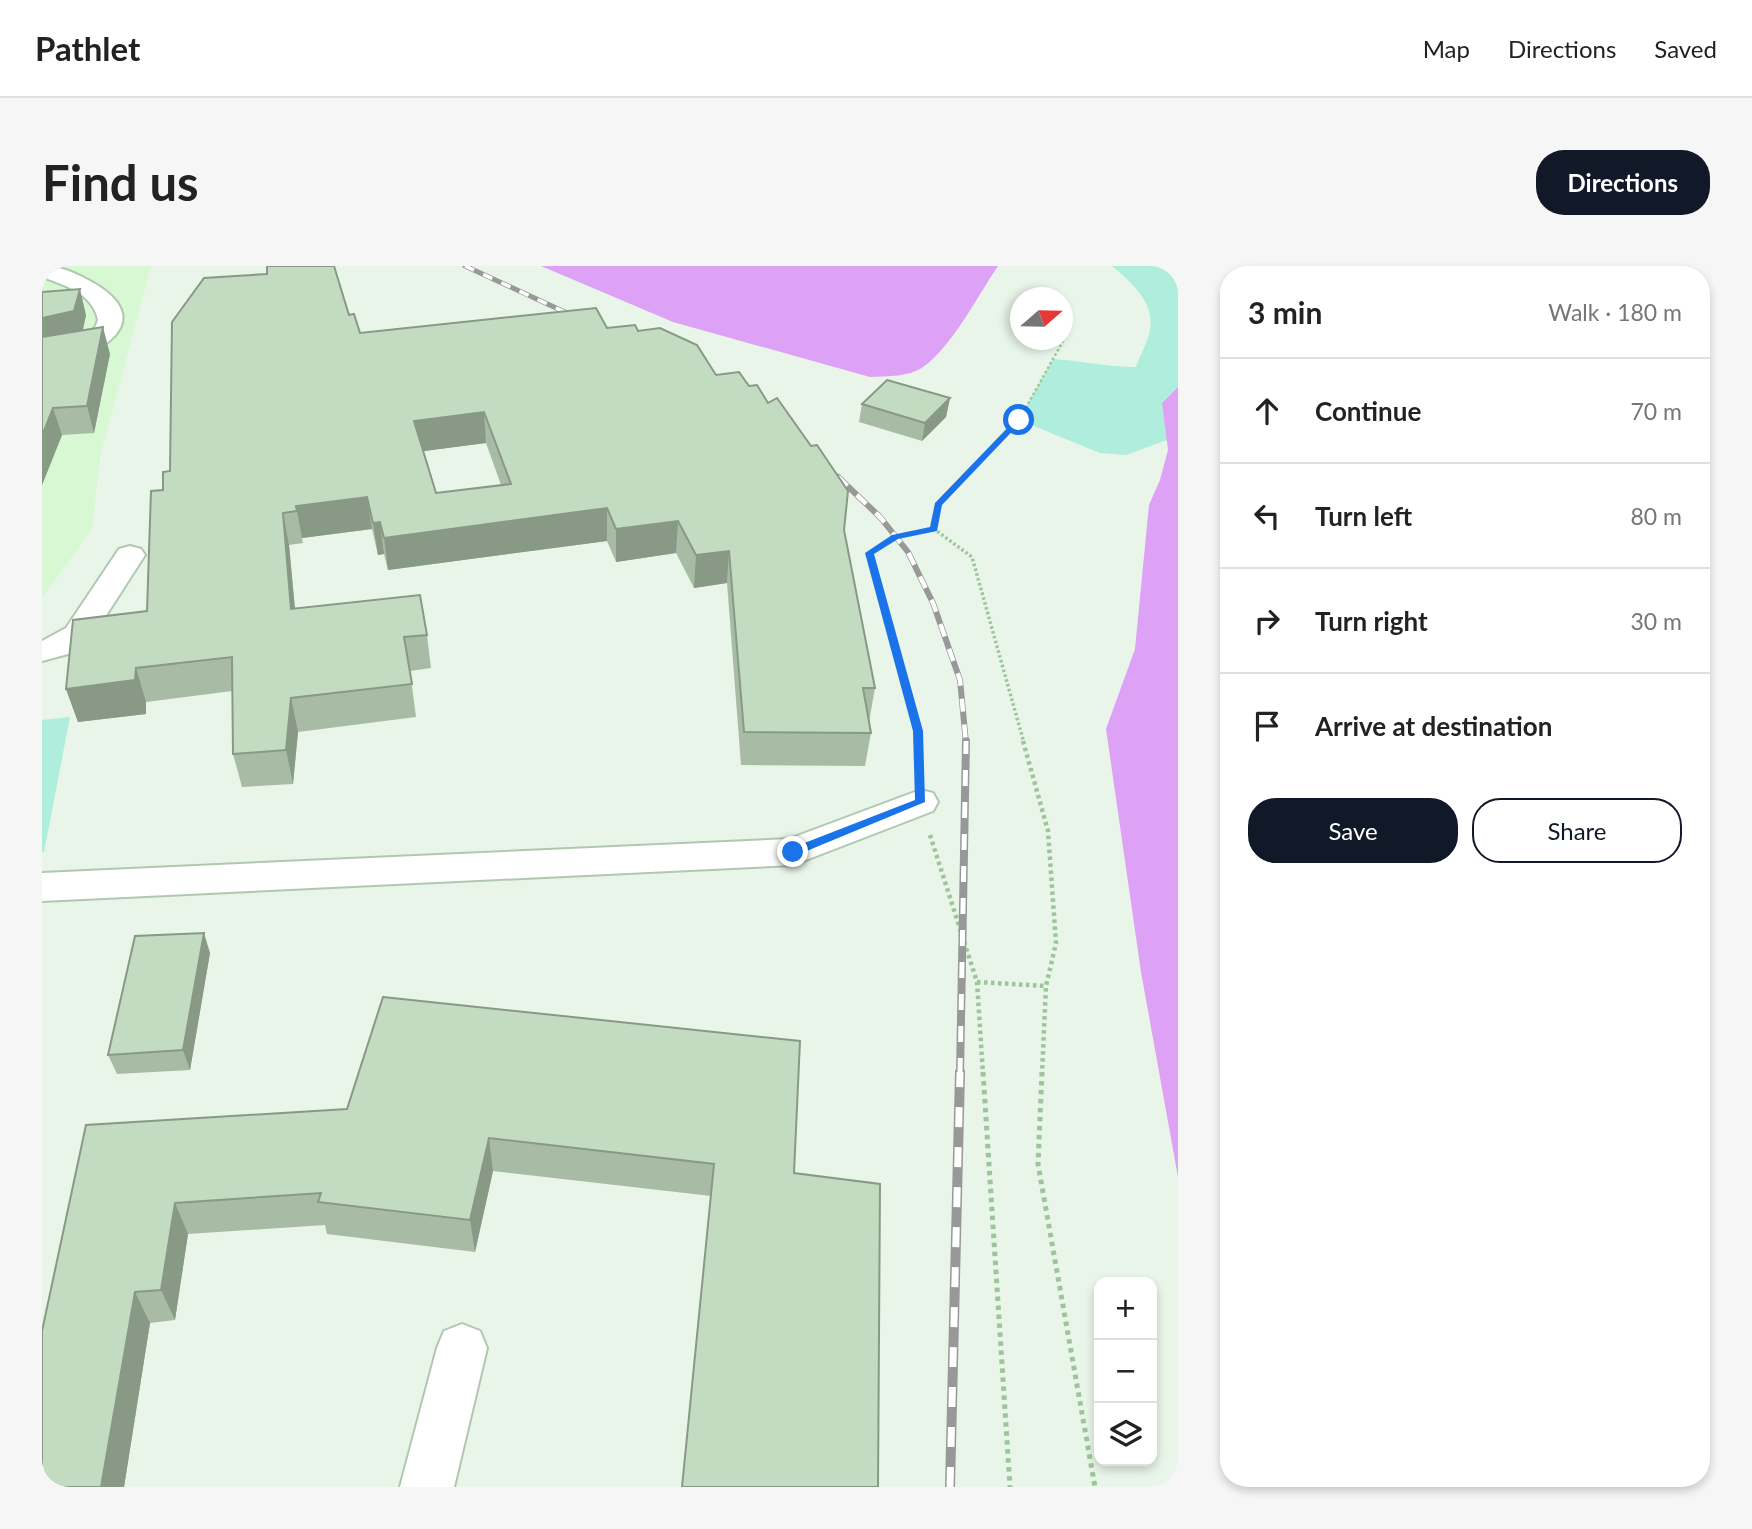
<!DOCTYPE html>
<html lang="en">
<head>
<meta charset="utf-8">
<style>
  :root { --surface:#fff; --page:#f6f6f6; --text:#222; --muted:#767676; --line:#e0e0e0; --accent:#111827 }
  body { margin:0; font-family:Lato,sans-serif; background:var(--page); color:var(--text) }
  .controls { position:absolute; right:21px; bottom:21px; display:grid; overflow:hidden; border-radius:14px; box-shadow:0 4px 10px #0003 }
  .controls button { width:63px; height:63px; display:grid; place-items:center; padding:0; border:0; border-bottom:2px solid var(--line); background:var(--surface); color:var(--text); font:35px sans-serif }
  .compass { position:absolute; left:968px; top:21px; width:63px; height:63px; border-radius:50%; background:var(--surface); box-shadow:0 4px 10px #0003; rotate:70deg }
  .stop { position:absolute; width:21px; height:21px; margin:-16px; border:5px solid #1a73e8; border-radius:50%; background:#fff }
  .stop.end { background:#1a73e8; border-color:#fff; box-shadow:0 2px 7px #0008 }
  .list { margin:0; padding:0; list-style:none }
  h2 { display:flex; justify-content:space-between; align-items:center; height:91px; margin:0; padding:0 28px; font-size:30px }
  h2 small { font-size:23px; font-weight:400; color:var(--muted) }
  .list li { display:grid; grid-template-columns:46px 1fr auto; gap:21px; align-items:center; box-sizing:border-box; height:105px; padding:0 28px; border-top:2px solid var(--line) }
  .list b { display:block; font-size:26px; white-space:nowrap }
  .list em { font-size:23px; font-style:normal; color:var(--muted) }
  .actions { display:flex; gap:14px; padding:21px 28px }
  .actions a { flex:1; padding:16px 0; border:2px solid var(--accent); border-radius:28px; text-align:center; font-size:24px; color:var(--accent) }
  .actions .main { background:var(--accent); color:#fff }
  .icon { flex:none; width:38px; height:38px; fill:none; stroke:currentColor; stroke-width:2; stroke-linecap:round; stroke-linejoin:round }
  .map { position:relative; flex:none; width:1136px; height:1221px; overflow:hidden; border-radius:28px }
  header { display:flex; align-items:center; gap:42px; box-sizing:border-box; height:98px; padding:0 35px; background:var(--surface); border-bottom:2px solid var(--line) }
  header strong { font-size:33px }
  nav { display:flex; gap:38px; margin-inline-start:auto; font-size:24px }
  .intro { display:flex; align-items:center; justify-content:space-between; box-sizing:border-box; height:168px; padding:0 42px }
  h1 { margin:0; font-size:49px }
  .button { padding:18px 32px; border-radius:28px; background:var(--accent); color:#fff; font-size:24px; font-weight:700 }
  main { display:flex; gap:42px; padding:0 42px }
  aside { flex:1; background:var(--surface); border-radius:28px; box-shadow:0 4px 10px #0003 }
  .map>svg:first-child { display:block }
  .commercial { fill:#d7f8d3 }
  .green { fill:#afeddd }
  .water { fill:#dda1f6 }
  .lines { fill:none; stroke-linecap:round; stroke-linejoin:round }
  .minor-casing { stroke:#b1c8b0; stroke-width:4 }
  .path-far3 { stroke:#9dc59a; stroke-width:2.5; stroke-dasharray:2.5 2.5; stroke-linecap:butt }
  .path-far2 { stroke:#9dc59a; stroke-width:3.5; stroke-dasharray:2.5 2.5; stroke-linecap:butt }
  .path-far1 { stroke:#9dc59a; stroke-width:4.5; stroke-dasharray:3.5 3.5; stroke-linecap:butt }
  .path { stroke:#9dc59a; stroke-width:5; stroke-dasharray:4.5 4.5; stroke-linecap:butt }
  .minor { fill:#fff; fill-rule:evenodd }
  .rail-far3-casing { stroke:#989898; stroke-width:5 }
  .rail-far2-casing { stroke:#989898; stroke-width:6 }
  .rail-far1-casing { stroke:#989898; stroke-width:8 }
  .rail-casing { stroke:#989898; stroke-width:10 }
  .rail-far3 { stroke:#fff; stroke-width:3.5; stroke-dasharray:10; stroke-linecap:butt }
  .rail-far2 { stroke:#fff; stroke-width:4.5; stroke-dasharray:13; stroke-linecap:butt }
  .rail-far1 { stroke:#fff; stroke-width:5; stroke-dasharray:16; stroke-linecap:butt }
  .rail { stroke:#fff; stroke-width:7; stroke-dasharray:20; stroke-linecap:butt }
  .wall { fill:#a8bca5; fill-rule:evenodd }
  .shaded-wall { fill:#889986 }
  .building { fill:#c3dbc0; stroke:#889986; stroke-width:2; fill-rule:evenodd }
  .route { fill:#1a73e8 }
</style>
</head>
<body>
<header>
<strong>Pathlet</strong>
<nav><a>Map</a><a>Directions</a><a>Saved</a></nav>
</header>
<div class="intro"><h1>Find us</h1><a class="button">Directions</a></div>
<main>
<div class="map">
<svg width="1136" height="1221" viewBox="0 0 1136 1221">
  <rect width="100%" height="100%" fill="#e9f5e9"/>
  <path class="commercial" d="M0 0H109L58 191 50 263 0 332Z"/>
  <path class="green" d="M1070 0H1119L1136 8V121L1120 137 1125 174 1084 189 1058 187 977 154 1011 93C1040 95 1065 101 1094 101 1098 89 1106 76 1108 64 1113 36 1089 16 1070 0Z
    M28 451 2 586H0V454Z"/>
  <path class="water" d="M499 0H956C936 29 910 81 881 101 867 111 845 110 828 111L631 56Z
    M1136 121V911L1099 706 1064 463 1093 383 1107 239 1118 214 1126 184 1120 137Z"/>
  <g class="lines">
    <g class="minor-casing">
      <path id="minor" d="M0 0C17 0 31 6 46 14 123 54 55 96 0 96V82C22 81 49 78 56 54 51 28 23 19 0 11Z
        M88 280 99 283 103 289 47 376 26 388 0 395V375L24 362 77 283Z
        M878 524 891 527 896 536 891 545 751 599 0 635V607L747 573Z
        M420 1058 438 1065 445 1082 412 1221H358L395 1082 402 1065Z"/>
    </g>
    <path class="path-far3" d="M921 213 977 154 1025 68"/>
    <path class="path-far2" d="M892 263 896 239 923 211
      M876 477V465L828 287 853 271 892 263 930 291 982 477"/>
    <path class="path-far1" d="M876 475 877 505
      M981 475 1006 565 1014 677 1004 720 1000 808
      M888 569 935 716 941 808
      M935 716 1004 720"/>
    <path class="path" d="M941 806 968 1221
      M1000 806 996 898 1053 1221"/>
    <use href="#minor" class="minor"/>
    <g class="rail-far3-casing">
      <path id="rail-far3" d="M423 0 538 53
        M780 196 797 213"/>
    </g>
    <g class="rail-far2-casing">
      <path id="rail-far2" d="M796 211 838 251 866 286 891 337 918 414 924 477"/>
    </g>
    <g class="rail-far1-casing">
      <path id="rail-far1" d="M918 808 924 475"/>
    </g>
    <g class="rail-casing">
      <path id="rail" d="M908 1221 918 806"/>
    </g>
    <use href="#rail-far3" class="rail-far3"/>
    <use href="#rail-far2" class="rail-far2"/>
    <use href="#rail-far1" class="rail-far1"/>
    <use href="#rail" class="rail"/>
  </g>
  <path class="wall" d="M0 26 44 49 41 65 68 88 52 167 20 169 0 219Z
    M307 49 318 67 565 62 596 65 674 109 802 264 833 422 827 456 829 467 823 500 699 499 685 317 652 322 634 287 574 296 565 275 346 304 342 288 336 289 330 263 260 272 261 277 247 279 253 343 385 369 389 402 368 405 374 451 256 466 251 518 200 521 191 488 190 425 104 436V448L36 456 24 423 105 345 121 224 128 205ZM444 177 459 219 394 227 381 185Z
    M908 132 904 151 880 175 817 156 820 138Z
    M168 687 148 804 75 808 66 789Z
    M758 775 669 930 451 905 433 986 285 968 283 959 146 968 133 1054 108 1057 82 1221H0L44 859 305 843Z"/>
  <path class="shaded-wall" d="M38 23 44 49 39 71 0 80V52Z
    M61 61 68 88 52 167 45 140Z
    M908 132 904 151 880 175 883 157Z
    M11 142 20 169 0 219V170Z
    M442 146 444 177 375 186 372 155Z
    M325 231 330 263 260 272 261 277 254 240Z
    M565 242V275L346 304 342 272Z
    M241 247 247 279 256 376 249 343Z
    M636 255 634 287 574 296V263Z
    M338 256 342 288 336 289 331 257Z
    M687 285 685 317 652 322 654 289Z
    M94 402 104 436V448L36 456 24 423Z
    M249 432 256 466 251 518 244 484Z
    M162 667 168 687 148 804 141 784Z
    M447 872 451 905 433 986 428 954Z
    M133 937 146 968 133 1054 119 1024Z
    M93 1026 108 1057 82 1221H59Z"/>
  <path class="building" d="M225 0H292L307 49 312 48 318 67 554 42 565 62 593 59 596 65 618 62 655 79 674 109 697 106 707 120 715 119 726 137 735 132 769 180 775 179 806 225 802 264 833 422H821L829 467 702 466 687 285 654 289 636 255 574 263 565 242 342 272 338 256 331 257 325 231 254 240 255 245 241 247 249 343 378 329 385 369 362 371 370 418 249 432 244 484 191 488 190 391 94 402 93 414 24 423 31 354 105 345 109 225 121 224V206L128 205 130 56 162 12 225 8ZM442 146 469 218 394 227 372 155Z
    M38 23 32 45 0 52V26Z
    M61 61 45 140 11 142 0 170V71Z
    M845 114 908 132 883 157 820 138Z
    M162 667 141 784 66 789 93 670Z
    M341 731 758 775 752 907 838 918 836 1221H640L672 898 447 872 428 954 276 936 279 927 133 937 119 1024 93 1026 59 1221H0V1065L44 859 305 843Z"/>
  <path class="route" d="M974 153 981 154 900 239 895 265 856 273 832 288 881 465 883 536 755 589H747V583L873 534 871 465 823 287 850 269 888 261 893 237Z"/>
</svg>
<div class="controls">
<button>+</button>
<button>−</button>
<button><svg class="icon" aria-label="layers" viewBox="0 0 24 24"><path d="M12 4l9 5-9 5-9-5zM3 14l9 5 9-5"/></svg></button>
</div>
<svg class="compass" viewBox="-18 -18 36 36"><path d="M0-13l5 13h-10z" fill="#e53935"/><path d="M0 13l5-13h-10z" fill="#767676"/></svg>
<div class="stop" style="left:977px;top:154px"></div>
<div class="stop end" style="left:751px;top:586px"></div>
</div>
<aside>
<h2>3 min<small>Walk · 180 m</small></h2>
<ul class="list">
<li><svg class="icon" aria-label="ahead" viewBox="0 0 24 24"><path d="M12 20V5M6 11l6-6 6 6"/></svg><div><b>Continue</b></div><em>70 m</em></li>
<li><svg class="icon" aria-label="left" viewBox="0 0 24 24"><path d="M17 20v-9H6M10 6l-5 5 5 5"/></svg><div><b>Turn left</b></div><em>80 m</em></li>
<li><svg class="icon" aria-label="right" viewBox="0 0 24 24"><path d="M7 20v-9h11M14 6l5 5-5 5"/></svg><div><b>Turn right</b></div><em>30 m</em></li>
<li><svg class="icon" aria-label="arrive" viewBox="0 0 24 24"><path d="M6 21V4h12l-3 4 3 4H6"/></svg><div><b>Arrive at destination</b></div></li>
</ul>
<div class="actions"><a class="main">Save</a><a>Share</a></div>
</aside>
</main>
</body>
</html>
